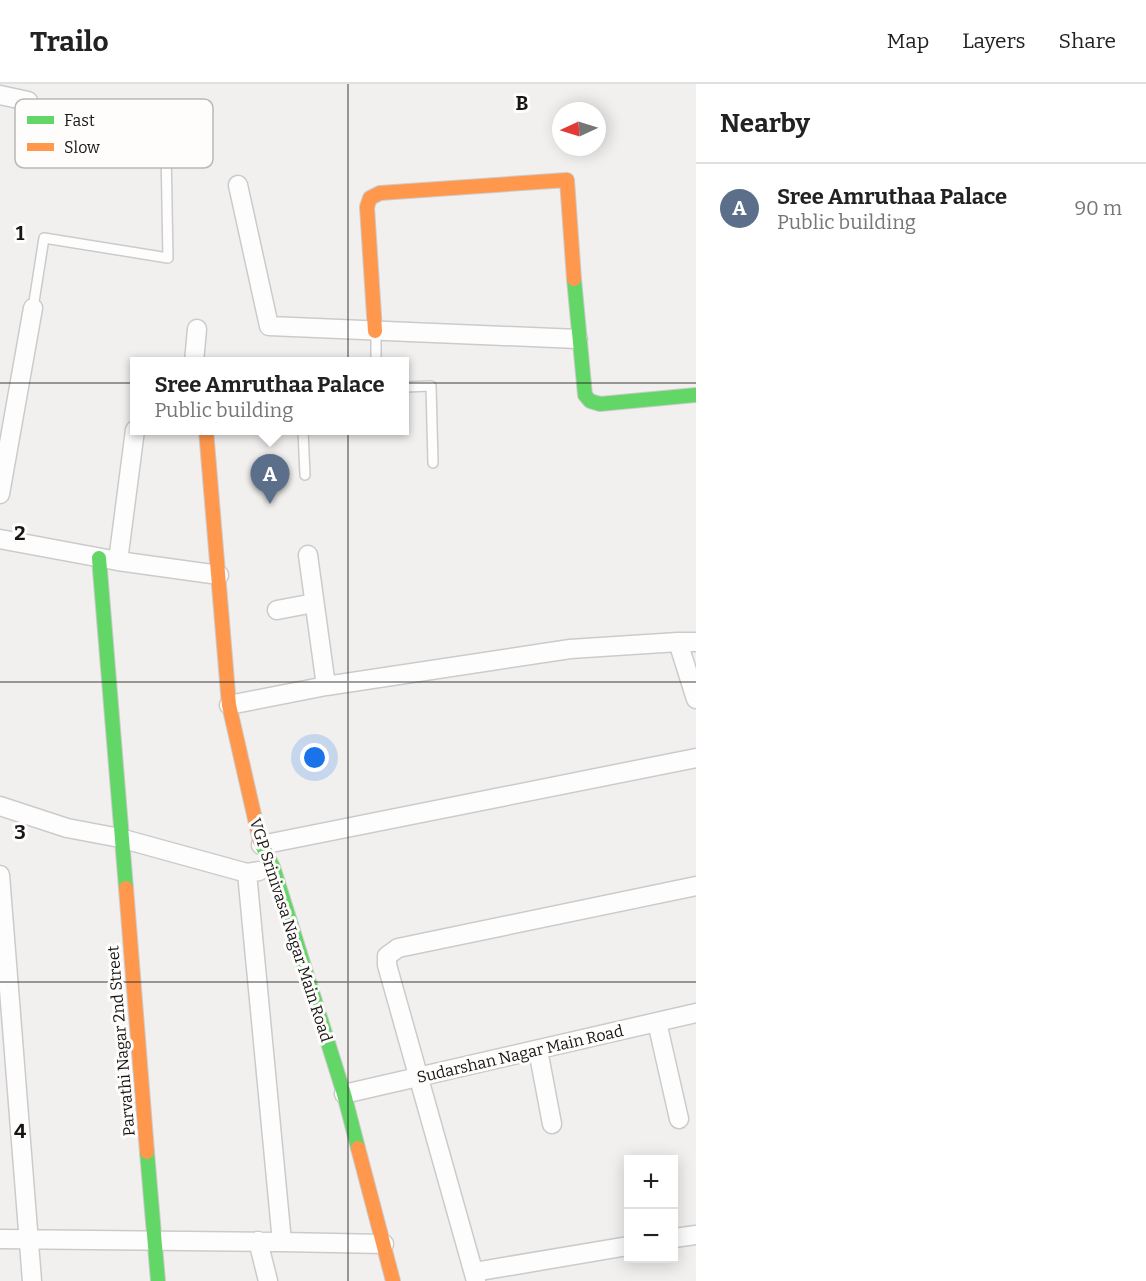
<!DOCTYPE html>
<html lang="en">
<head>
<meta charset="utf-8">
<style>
  :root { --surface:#fff; --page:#f6f6f6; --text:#222; --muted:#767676; --line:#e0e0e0; --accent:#b45309 }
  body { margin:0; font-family:Bitter,serif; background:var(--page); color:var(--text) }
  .controls { position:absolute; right:18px; bottom:18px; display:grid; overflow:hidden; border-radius:0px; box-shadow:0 3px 15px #0003 }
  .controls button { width:54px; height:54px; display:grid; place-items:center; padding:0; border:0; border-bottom:2px solid var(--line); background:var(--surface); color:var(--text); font:30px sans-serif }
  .compass { position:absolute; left:552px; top:18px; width:54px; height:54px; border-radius:50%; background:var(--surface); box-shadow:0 3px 15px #0003; rotate:266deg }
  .you { position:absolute; left:315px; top:674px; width:21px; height:21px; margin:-15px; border:4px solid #fff; border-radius:50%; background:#1a73e8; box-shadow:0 0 0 9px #1a73e833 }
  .badge { display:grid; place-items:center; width:39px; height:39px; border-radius:50%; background:var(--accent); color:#fff; font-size:20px; font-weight:700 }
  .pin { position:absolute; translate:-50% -50px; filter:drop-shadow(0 2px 3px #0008) }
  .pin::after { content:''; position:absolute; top:32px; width:21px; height:18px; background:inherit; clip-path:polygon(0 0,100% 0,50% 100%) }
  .popup { position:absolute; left:130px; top:273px; width:279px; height:78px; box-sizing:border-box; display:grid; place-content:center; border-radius:0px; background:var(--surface); filter:drop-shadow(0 2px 4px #0005); font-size:20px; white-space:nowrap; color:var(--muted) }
  .popup b { font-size:22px; color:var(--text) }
  .popup::after { content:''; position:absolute; left:50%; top:100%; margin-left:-12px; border:12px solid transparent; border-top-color:var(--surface) }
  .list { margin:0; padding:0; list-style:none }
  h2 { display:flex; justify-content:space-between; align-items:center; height:78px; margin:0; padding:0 24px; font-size:26px }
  h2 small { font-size:20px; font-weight:400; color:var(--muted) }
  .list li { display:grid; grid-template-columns:39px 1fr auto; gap:18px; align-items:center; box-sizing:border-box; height:90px; padding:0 24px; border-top:2px solid var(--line) }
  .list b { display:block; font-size:22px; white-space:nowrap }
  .list p { margin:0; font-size:20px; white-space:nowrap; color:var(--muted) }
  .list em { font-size:20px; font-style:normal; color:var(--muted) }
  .map { position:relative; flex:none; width:696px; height:1197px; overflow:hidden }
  header { display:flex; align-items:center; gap:36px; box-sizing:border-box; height:84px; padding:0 30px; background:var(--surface); border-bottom:2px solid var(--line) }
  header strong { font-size:28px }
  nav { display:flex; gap:33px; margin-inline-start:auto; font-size:21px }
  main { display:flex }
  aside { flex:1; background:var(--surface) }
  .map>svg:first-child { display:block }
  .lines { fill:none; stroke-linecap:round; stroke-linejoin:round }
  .lane-casing { stroke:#cccbca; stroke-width:12 }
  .street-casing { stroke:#cccbca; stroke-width:21 }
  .fast-casing { stroke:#cccbca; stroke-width:16 }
  .slow-casing { stroke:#cccbca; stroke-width:16 }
  .lane { stroke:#fdfdfd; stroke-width:9 }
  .street { stroke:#fdfdfd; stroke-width:18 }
  .fast { stroke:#63d668; stroke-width:14 }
  .slow { stroke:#ff974d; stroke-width:14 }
  .grid { fill:none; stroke:#171515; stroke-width:1.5; stroke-opacity:0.55 }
  .labels { text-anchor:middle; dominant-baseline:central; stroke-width:6; stroke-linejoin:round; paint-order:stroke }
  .street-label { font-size:16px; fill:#171515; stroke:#fffdfc }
  .key { fill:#fffdfc; stroke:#b9b7b7; stroke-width:1.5 }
  .key-label { font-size:16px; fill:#171515 }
  .grid-label { font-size:20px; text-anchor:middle; font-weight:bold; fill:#171515; stroke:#fffdfc; stroke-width:6; stroke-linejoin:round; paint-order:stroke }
</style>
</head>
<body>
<header>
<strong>Trailo</strong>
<nav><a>Map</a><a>Layers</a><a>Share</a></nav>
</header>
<main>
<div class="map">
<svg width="696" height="1197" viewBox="0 0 696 1197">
  <rect width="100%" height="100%" fill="#f2f0ef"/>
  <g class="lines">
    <g class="lane-casing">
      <path id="lane" d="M33 224 44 154 168 174 166 66 159 54 145 48 39 27
        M376 249V278
        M405 303 431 302 433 379
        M303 346 305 391"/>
    </g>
    <g class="street-casing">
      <path id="street" d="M0 11 28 17
        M238 101 269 242 578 255
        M194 278 197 245
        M0 410 33 224
        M0 455 118 477 219 491
        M308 471 326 602
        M118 477 135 346
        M277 526 314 519
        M696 558H678L696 615
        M229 621 326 602 570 565 678 558
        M0 722 67 744 120 754 247 789 259 787
        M261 761 696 674
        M247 789 282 1158 384 1160
        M0 791 32 1197
        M657 938 679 1035
        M538 966 552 1040
        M344 1010 696 929
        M674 1154 696 1151
        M0 1155 282 1158
        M258 1157 268 1197
        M474 1188 628 1162
        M476 1197 387 881V872L398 864 696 802"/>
    </g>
    <g class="fast-casing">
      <path id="fast" d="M574 195 585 311 590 317 600 320 696 311
        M99 474 126 804
        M260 757 273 783 344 1010 358 1064
        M147 1068 158 1197"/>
    </g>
    <g class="slow-casing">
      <path id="slow" d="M375 247 367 123 370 114 380 109 567 96 574 195
        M206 346 229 621 260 757
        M126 804 147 1068
        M358 1064 393 1197"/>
    </g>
    <use href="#lane" class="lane"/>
    <use href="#street" class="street"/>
    <use href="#fast" class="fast"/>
    <use href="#slow" class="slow"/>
  </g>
  <path class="grid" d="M348 0V1197M0 299H696M0 598H696M0 898H696"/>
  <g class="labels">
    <g class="street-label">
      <text transform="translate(291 846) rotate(72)">VGP Srinivasa Nagar Main Road</text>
      <text transform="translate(121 957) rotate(-95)">Parvathi Nagar 2nd Street</text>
      <text transform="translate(520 970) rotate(-13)">Sudarshan Nagar Main Road</text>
    </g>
  </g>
  <rect x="15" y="15" width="198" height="69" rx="9" class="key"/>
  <rect x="27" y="32" width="27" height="8" fill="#63d668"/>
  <rect x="27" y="59" width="27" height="8" fill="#ff974d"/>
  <g class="key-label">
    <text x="64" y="42">Fast</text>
    <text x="64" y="69">Slow</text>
  </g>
  <g class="grid-label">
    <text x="522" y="26">B</text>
    <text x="20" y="156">1</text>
    <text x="20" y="456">2</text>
    <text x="20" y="755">3</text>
    <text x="20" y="1054">4</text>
  </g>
</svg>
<div class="controls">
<button>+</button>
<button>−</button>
</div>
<svg class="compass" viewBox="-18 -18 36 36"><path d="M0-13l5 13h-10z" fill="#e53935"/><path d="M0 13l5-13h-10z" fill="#767676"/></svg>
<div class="you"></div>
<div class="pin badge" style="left:270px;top:420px;background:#5c6f8a">A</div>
<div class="popup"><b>Sree Amruthaa Palace</b>Public building</div>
</div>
<aside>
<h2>Nearby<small></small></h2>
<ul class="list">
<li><span class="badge" style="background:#5c6f8a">A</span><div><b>Sree Amruthaa Palace</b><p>Public building</p></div><em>90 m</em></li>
</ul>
</aside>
</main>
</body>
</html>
